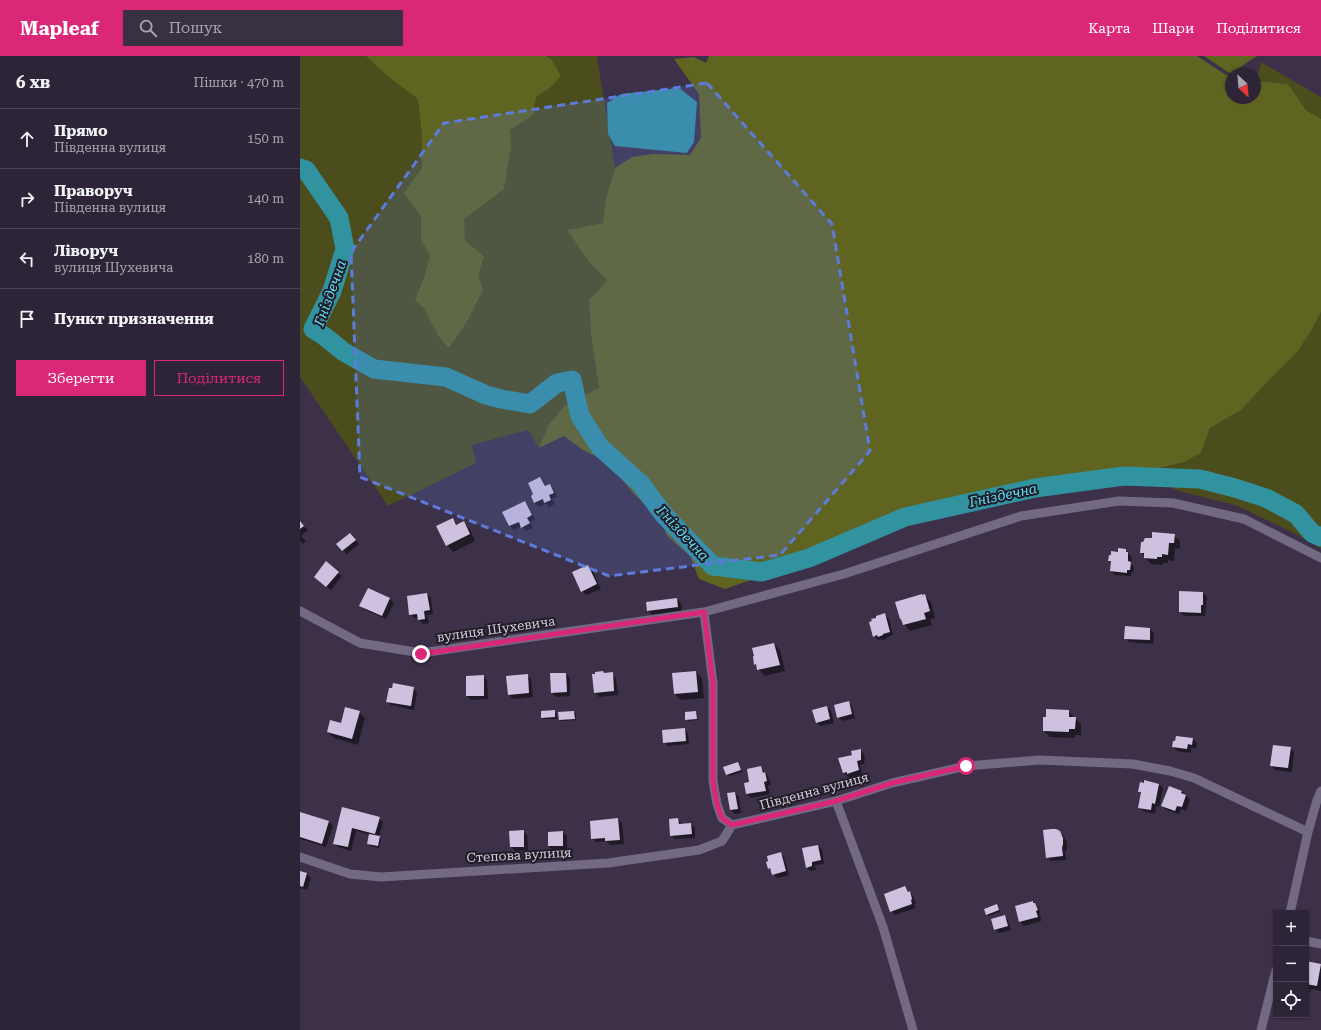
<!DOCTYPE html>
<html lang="uk">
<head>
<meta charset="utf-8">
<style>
  :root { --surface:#2d2537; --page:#393142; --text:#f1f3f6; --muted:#a7a5ad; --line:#484252; --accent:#db2777 }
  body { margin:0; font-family:"Roboto Serif",serif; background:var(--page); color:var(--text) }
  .controls { position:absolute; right:12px; bottom:12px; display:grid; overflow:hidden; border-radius:0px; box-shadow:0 1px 3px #0004 }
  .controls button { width:36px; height:36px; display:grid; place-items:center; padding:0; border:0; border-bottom:1px solid var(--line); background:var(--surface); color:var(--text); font:20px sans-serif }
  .compass { position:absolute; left:925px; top:12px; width:36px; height:36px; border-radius:50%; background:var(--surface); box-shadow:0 1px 3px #0004; rotate:154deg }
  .stop { position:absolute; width:12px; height:12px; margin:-9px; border:3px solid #db2777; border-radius:50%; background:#fff }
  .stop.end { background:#db2777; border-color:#fff; box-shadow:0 1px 4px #0008 }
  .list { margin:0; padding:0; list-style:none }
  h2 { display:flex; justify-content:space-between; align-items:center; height:52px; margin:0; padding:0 16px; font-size:17px }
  h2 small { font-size:13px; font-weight:400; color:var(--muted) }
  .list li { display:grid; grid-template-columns:26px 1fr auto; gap:12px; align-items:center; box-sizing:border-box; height:60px; padding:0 16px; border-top:1px solid var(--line) }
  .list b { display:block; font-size:15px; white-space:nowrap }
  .list p { margin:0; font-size:13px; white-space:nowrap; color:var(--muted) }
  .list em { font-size:13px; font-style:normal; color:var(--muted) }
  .actions { display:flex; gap:8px; padding:12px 16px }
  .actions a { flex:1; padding:9px 0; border:1px solid var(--accent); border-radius:0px; text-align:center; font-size:14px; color:var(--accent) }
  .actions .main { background:var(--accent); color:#fff }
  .icon { flex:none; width:22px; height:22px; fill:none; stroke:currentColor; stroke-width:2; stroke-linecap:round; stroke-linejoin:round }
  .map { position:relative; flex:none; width:1021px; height:974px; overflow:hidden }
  header { display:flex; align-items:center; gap:24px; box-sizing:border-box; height:56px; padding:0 20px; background:var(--accent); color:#fff }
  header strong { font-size:19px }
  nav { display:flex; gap:22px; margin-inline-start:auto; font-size:14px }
  .search { width:280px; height:36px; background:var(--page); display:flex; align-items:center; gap:10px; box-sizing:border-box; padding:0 14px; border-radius:0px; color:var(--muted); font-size:15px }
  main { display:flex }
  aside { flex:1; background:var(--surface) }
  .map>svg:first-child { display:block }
  .green { fill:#4b4e1c }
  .forest { fill:#5f6420 }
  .water { fill:#3192a0 }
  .shadow { fill:#0007 }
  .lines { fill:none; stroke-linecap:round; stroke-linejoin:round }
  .river { stroke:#3192a0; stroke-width:19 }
  .building { fill:#cdc1df }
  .street { stroke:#746984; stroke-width:9 }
  .route { stroke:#db2777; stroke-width:5 }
  .marked { fill:#5d7bda; fill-opacity:0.2; stroke:#5d7bda; stroke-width:3; stroke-dasharray:8 5; stroke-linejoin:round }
  .labels { text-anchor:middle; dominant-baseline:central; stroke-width:4; stroke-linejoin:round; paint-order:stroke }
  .street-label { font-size:13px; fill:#d4cedd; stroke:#211c27 }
  .water-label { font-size:14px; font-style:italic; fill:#59e2f7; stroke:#211c27 }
</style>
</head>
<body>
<header>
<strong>Mapleaf</strong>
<div class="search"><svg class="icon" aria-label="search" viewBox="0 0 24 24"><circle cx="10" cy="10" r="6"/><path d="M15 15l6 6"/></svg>Пошук</div>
<nav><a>Карта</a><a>Шари</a><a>Поділитися</a></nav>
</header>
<main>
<aside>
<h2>6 хв<small>Пішки · 470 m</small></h2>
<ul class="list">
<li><svg class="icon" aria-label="ahead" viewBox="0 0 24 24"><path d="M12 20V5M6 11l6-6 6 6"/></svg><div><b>Прямо</b><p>Південна вулиця</p></div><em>150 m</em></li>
<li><svg class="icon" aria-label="right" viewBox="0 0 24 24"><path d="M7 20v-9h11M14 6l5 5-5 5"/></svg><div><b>Праворуч</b><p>Південна вулиця</p></div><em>140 m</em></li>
<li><svg class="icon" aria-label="left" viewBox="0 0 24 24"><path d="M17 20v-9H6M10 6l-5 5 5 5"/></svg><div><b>Ліворуч</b><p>вулиця Шухевича</p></div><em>180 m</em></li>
<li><svg class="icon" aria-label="arrive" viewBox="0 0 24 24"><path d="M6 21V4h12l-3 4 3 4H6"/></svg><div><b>Пункт призначення</b></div></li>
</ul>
<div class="actions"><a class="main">Зберегти</a><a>Поділитися</a></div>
</aside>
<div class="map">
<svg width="1021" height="974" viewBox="0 0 1021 974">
  <rect width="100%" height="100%" fill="#3c3149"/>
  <path class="green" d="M0 0H297V1L315 112 306 142 303 167 267 174 289 206 307 225 289 244 291 279 299 332 278 342 263 351 248 370 239 392 228 374 172 389 176 407 88 450 0 321Z
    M961 6 1021 41V63L1006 54 988 28 957 25Z
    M1021 256V492L994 477 938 450 876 434 844 416 884 406 901 397 910 372 941 354 1011 275Z"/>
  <path class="forest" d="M66 0H246L252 4 261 20 251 31 236 41 233 59 210 74 211 91 204 133 164 163 165 184 184 201 178 219 183 234 165 269 149 292 139 281 124 252 115 244 125 219 130 199 121 184V160L104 137 122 112V79L118 43 89 21Z
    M409 0H897L926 19 931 20V42H955V25L988 28 1006 54 1021 63V256L1011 275 997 296 967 326 941 354 910 372 901 397 884 406 844 416 778 417 753 423 686 434 656 444 631 461 610 470 579 469 556 481 546 492H512L491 510 425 533 399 523 390 500 367 480 361 464 333 437 309 407 283 394 264 380 239 392 248 370 263 351 278 342 299 332 291 279 289 244 307 225 289 206 267 174 303 167 306 142 315 112 332 101 353 98 390 99 401 82 399 38 374 3 394 1 406 7Z
    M904 0H957L949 5 931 18Z"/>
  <path class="water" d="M379 32 397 46 394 86 387 97 315 90 308 78 307 47 321 38Z"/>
  <path class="shadow" d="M240 422 244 426 246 431 250 429 254 433 257 441 252 443 255 448 249 451 246 447 239 451 235 447Z
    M224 446 228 450 235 463 230 466 233 472 226 475 222 470 214 474 210 470 203 457Z
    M153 463 158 469 164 467 170 473 175 485 153 496 147 489Z
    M0 467 8 474 1 480 6 485 3 488 0 485Z
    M874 479 880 485V493L875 492 874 505 868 504V507H863V509L851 508 841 497 853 483Z
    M54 482 59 488 47 498 37 488Z
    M825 494 832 501 831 508 834 511 833 517H831V520L815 519 811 515 812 507 809 504 819 497Z
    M288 510 292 514 301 533 286 539 282 535Z
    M38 517 42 520 31 534 19 525Z
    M903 537 907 541 905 560H884L880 556Z
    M127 538 131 542 133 558 127 559 129 567 123 568 119 564 118 562H114L110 558Z
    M625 540 631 546 635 562 630 563 632 569 610 575 604 568Z
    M90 543 94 547 86 563 65 554 61 550Z
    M377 543 381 547 382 555 352 559 348 555Z
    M585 559 589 563 593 579 586 582 587 583 582 584 581 583 578 584 574 580Z
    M850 573 854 577 853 588 829 586 825 582Z
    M474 588 480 594 485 615 465 620 458 613 455 608Z
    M396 616 402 622 404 642 381 644 375 638Z
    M266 618 270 622V640L256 641 252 637Z
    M305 618H312L316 622 318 639 299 641 295 637Z
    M227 619 231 623 233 641 213 643 209 639Z
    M183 620 187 624 188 643 171 644 167 640Z
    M113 632 117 636 114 654 91 649 87 645Z
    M548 646 552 650 555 662 542 665 538 661Z
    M527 651 531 655 534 667 520 670 516 666Z
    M255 655 256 657 257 663H244L242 662Z
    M768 655 781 668V679H775V682L750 681 744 675Z
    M59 656 65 662 58 689 34 682 28 676Z
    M274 656 276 658V664L261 665 259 663Z
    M396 656 397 657 398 664 388 665 386 663Z
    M384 673 388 677 389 688 368 690 364 686Z
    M877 681 893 683 897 687 896 692H891V697L877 695 873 691 876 686Z
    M990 692 994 696 992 716 975 714 971 710Z
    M560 694 564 698 565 704H564L565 708 560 709 562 718 552 721H548L544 717 539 702 553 699Z
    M438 707 442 716 429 720 427 718Z
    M461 711 469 722 471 729 468 730 470 738 451 742 447 738 451 727Z
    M845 725 859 728 863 732 859 751 856 750 855 758 843 755 839 751 842 738 839 735 844 728Z
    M882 735 890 744 886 755 881 753 879 758 866 754 862 750Z
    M435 737 439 741 441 757 435 758 431 754 428 738Z
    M43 753 79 762 83 766 79 781 81 783 79 792 70 790 68 788 70 779 56 775 51 795 38 791 34 787Z
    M0 758 29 766 33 770 26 791 0 783Z
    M318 763 322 767 324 788 310 789 306 785 296 786 292 782Z
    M378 764 382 768H391L395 772V782L375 783 371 779Z
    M223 775 227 779 228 794 215 795 211 791Z
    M263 776 267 780V794H253L249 790Z
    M760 776 764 780 767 787V793L765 796 766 804 751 805 747 801Z
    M518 790 522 794 524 808 515 809 516 814 510 815 506 811Z
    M480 797 484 801 489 819 477 822 469 812Z
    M0 816 7 818 11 822 7 834 0 832Z
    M605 831 613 840 616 847 614 848 616 852 595 859 591 855Z
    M733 846 739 852 741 865 724 870 720 866 716 851Z
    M697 849 700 856 688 860 687 858Z
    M704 860 708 864 711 874 699 877 695 873Z
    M1006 906 1021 910V935L1011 933 1010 936 1006 935Z"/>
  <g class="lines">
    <path class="river" d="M0 112 6 114 39 162 45 193 32 235 13 273 24 280 44 296 74 313 146 321 186 339 201 343 230 348 257 327 272 324 280 360 300 391 341 428 364 459 413 510 462 516 509 502 605 461 735 432 824 420 900 423 935 432 966 442 996 458 1012 477 1021 481"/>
  </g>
  <path class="building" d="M240 421 245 430 250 428 254 437 249 439 251 444 244 447 243 443 234 447 231 440 233 438 228 427Z
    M225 445 232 459 227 462 230 467 221 472 219 466 209 470 202 456Z
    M153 462 156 469 164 465 170 478 146 490 136 470Z
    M0 465 4 470 0 473Z
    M852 476 875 478 874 487H869L868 499 862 498V501H857V503L844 502V497H840L841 486H843L845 482H852Z
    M50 477 56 484 42 495 36 488Z
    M818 492 826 493V496H828V505L831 506 830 514H827V517L810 515 811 505H808L809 499H811V495L818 496Z
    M26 505 39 516 26 531 14 521Z
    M288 509 297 528 281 536 272 516Z
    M68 532 90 542 82 560 59 550Z
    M879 535 903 536V549H901V557L879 556Z
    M127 537 130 554 124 555 125 563 118 564 117 558 109 559 107 540Z
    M622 538V539L625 538 630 555 624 557 626 563 603 569 601 563H600L595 546Z
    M377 542 378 551 347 555 346 546Z
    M585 557 590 576 583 578V579L578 581 577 579 573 581 569 566 572 565 571 563 576 562V560Z
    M825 570 850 572V584L824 583Z
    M474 587 480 609 457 614 456 608 454 609 453 600H454L452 592Z
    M303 615 304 617 313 616 314 635 294 637 292 618H295V616Z
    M396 615 398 636 374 638 372 617Z
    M250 617H266L267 636 251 637Z
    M228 618 229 637 208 639 206 620Z
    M184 619V640H166V620Z
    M93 627 114 631 111 650 86 646 89 632H92Z
    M549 645 552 658 537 662 534 649Z
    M527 650 530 663 516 667 512 654Z
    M45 651 60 655 52 683 27 676 30 664 41 667Z
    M746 653 769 654V661H776L775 673H769V676L743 675V661H746Z
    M255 654V661L241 662V655Z
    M274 655 275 663 259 664 258 656Z
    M396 655 397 663 385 664V656Z
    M385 672 386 685 363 687 362 674Z
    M876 680 893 682 892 689 888 688 887 693 872 691 873 685H875Z
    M973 689 991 691 988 712 970 710Z
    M561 693V704L557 705 559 714 547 718V716L543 717 538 702 552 699 551 695Z
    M438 706 441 714 426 719 423 711Z
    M461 710 463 717 465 716 467 725 464 726 466 735 446 738 444 727 449 726 447 713Z
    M844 724 859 728 855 748 852 747 851 754 838 752 841 736H838L840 726 844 727Z
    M869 730 882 735 881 737 886 739 882 751 877 750 875 755 861 750Z
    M435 736 438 753 430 754 427 737Z
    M42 751 80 761 75 778 52 772 48 791 33 788Z
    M0 756 29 765 22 788 0 781Z
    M318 762 320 784 305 785V782L291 783 290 765Z
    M378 762 379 768 391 767 392 778 370 780 369 763Z
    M751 773H756L760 775 763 782V788L762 792 763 800 746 802 743 774Z
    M224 774V791H210L209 775Z
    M263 775V790H248V776Z
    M69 778 80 780 78 790 67 788Z
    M518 789 521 804 512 806V810L506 812 502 792Z
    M481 796 486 815 472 819 470 812 468 813 466 806 468 805 467 800Z
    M0 815 7 817 3 831 0 830Z
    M605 830 608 836 610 835 612 843 611 844 612 848 590 856 584 838Z
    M733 845V847H735L738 854 736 855 738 861 719 866 715 850Z
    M697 848 699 854 686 859 684 853Z
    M705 859 708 870 694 874 691 863Z
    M1006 905 1021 908 1017 930 1006 928Z"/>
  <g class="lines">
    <path class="street" d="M0 555 60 587 121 597 404 556 544 518 721 460 819 445 873 447 944 463 1021 502
      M404 556 413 627V725L417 748 422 762 432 769 536 745 592 727 666 710 739 704 833 708 870 715 894 722 1008 776
      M536 745 583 871 613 974
      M0 801 50 818 81 821 308 807 399 794 422 785 432 769
      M990 857 1008 776 1017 744 1021 735
      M1006 885 1021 888
      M961 974 976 914"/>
  </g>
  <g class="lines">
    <path class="route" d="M121 598 404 556 413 627V725L417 748 422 762 432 769 536 745 592 727 666 710"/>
  </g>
  <path class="marked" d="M407 27 532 168 570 395 480 499 309 520 60 421 51 196 144 67Z"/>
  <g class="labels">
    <g class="street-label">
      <text transform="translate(196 573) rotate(-8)">вулиця Шухевича</text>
      <text transform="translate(514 735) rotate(-15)">Південна вулиця</text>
      <text transform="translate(219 799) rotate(-3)">Степова вулиця</text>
    </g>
    <g class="water-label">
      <text transform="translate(30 237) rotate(-70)">Гніздечна</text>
      <text transform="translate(703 439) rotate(-12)">Гніздечна</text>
      <text transform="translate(383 477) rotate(47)">Гніздечна</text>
    </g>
  </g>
</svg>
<div class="controls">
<button>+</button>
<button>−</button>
<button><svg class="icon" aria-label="locate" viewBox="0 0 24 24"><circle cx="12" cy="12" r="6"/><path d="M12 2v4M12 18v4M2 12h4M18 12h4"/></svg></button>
</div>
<svg class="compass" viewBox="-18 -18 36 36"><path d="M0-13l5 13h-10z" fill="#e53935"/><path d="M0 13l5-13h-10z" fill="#a7a5ad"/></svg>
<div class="stop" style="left:666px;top:710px"></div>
<div class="stop end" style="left:121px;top:598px"></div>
</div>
</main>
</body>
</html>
